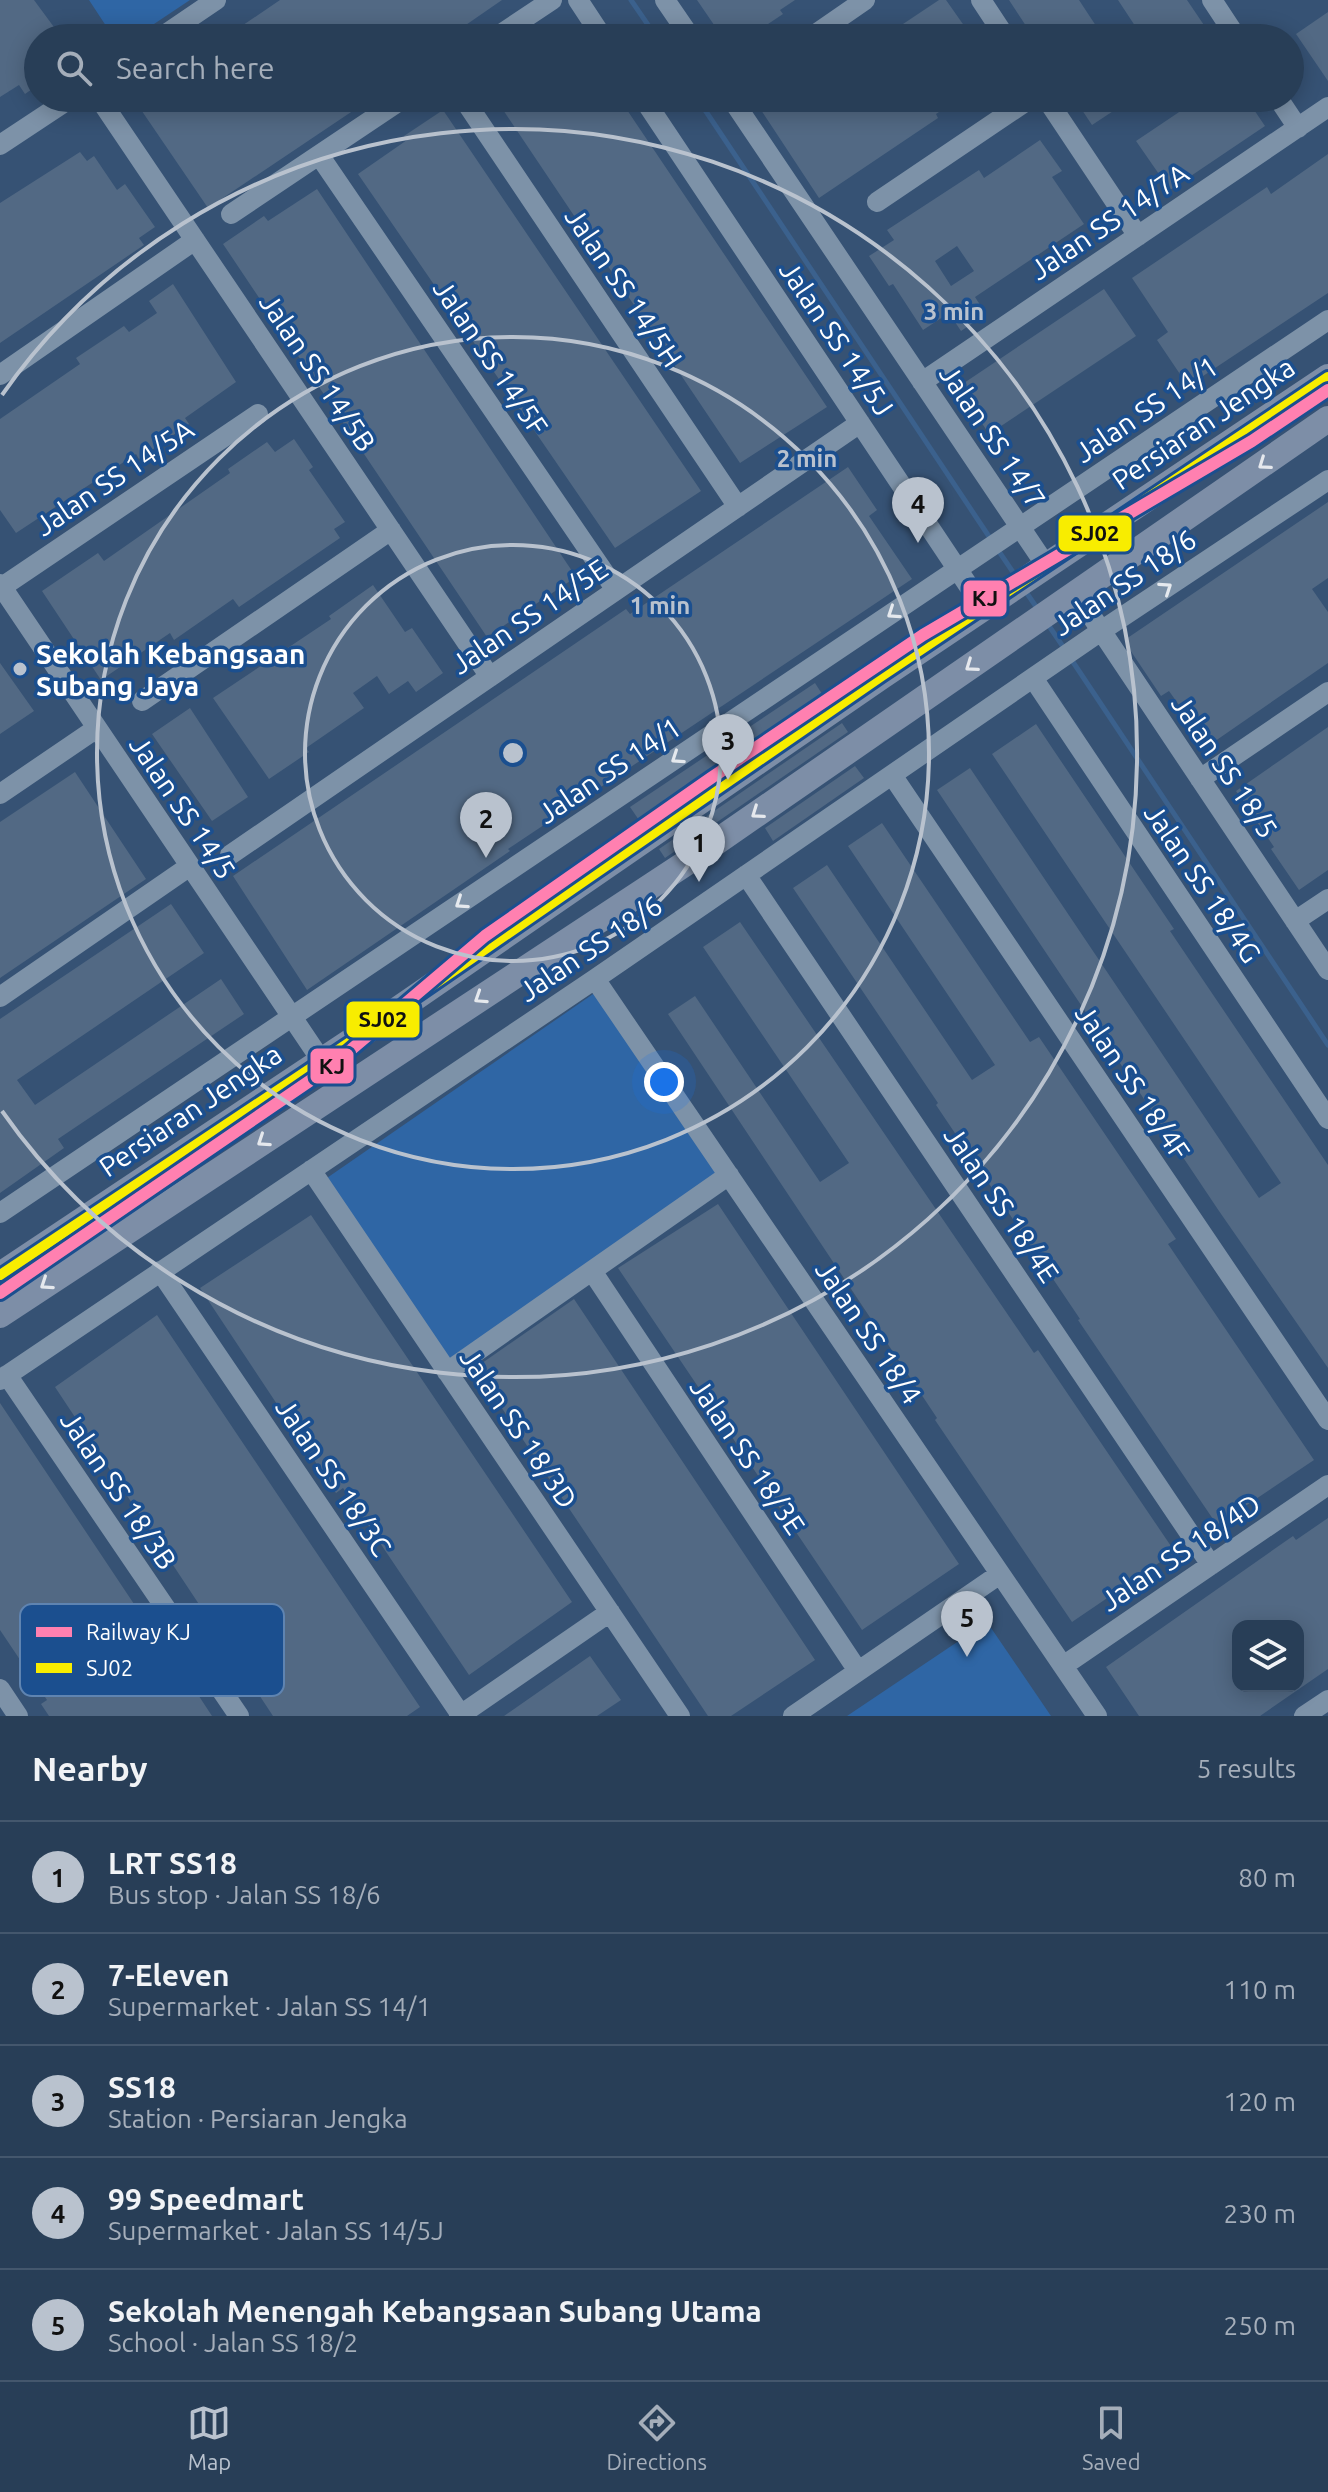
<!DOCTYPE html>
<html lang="en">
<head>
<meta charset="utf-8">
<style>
  :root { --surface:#283e57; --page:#344961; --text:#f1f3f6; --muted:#a5aeba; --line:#44576d; --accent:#b9c2ce }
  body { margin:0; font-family:Ubuntu,sans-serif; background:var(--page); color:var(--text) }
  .controls { position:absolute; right:24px; bottom:24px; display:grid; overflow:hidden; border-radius:16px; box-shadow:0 4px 20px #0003 }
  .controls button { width:72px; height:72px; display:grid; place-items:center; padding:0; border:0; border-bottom:2px solid var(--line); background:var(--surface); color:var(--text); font:40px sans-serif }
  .you { position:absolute; left:664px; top:1082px; width:28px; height:28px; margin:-20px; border:6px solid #fff; border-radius:50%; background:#1a73e8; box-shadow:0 0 0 12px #1a73e833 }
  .badge { display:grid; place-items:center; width:52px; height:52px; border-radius:50%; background:var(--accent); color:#111; font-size:26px; font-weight:700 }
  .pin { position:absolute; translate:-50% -66px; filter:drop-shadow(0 2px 4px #0008) }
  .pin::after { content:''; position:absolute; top:42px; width:28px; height:24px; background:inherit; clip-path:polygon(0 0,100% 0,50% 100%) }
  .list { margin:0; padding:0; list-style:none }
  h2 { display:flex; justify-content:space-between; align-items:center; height:104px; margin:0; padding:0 32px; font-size:34px }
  h2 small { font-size:26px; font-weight:400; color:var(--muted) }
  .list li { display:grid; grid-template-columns:52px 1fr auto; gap:24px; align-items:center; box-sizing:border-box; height:112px; padding:0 32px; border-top:2px solid var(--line) }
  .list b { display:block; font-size:30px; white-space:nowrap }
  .list p { margin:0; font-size:26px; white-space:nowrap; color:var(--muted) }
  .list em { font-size:26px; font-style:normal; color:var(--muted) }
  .icon { flex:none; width:44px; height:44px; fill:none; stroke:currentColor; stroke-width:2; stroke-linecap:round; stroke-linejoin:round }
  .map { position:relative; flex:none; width:1328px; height:1716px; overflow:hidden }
  .search { position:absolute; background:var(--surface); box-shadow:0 4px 20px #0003; left:24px; right:24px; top:24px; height:88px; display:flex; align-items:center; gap:20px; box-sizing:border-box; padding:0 28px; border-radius:44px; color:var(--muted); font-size:30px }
  .sheet { height:664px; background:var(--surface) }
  nav { display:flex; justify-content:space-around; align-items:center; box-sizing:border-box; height:112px; border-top:2px solid var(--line); background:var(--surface); font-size:22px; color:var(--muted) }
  nav a { display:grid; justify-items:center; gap:4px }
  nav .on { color:var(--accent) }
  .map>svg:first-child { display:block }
  .green { fill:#2f66a5 }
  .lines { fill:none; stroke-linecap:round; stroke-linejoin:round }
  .stream { stroke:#3b618d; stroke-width:5 }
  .building { fill:#526984; fill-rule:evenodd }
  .minor { stroke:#7d92a8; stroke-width:20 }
  .major { stroke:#7d8ea7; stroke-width:26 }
  .bus-1-casing { stroke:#1b4f8f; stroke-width:16 }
  .bus-1 { stroke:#f8ed00; stroke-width:10 }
  .rail-1-casing { stroke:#1b4f8f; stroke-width:18 }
  .rail-1 { stroke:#ff80b0; stroke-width:12 }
  .oneway { stroke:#e5e8ed }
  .oneway2 { stroke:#e5e9ee }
  .ring { fill:none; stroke:#b9c2ce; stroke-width:4 }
  .poi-dot { fill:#b9c2ce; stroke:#1b4f8f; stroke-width:3 }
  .labels { text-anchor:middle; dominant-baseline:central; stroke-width:7; stroke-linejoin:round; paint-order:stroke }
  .street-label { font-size:28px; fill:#fff; stroke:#1b4f8f }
  .poi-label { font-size:28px; font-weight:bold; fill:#fff; stroke:#1b4f8f; text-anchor:start }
  .key { fill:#1b4f8f; stroke:#5f84b1; stroke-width:2 }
  .key-label { font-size:22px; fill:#fff }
  .centre { fill:#b9c2ce; stroke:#1b4f8f; stroke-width:4 }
  .ring-label { font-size:24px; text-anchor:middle; font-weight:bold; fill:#b9c2ce; stroke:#1b4f8f; stroke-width:7; stroke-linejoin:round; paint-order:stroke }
  .line-badge { stroke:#1b4f8f; stroke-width:3 }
  .pale-badge-label { font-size:22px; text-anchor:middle; font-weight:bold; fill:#111 }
</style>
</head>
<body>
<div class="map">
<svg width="1328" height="1716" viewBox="0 0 1328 1716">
  <rect width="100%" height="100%" fill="#365274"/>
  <path class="green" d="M89 0H190L133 38H114Z
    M596 992 720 1171 448 1360 324 1180Z
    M987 1622 1051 1716H847Z"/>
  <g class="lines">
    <path class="stream" d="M631 0 657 38
      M697 98 992 541
      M998 550 1017 578
      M1024 589 1039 611
      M1047 623 1066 651
      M1071 659 1328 1045"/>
  </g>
  <path class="building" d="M0 0H34L62 38H38V85L25 94 19 85 0 97Z
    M280 0H502L447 38H224Z
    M697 0H795L780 10 783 14 747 38H723Z
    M939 0H946L965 27 948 38H882Z
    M1009 0H1079L1104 38H1034Z
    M1118 0H1187L1208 31 1197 38H1143Z
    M1328 12V81L1296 34Z
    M133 98H372L208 208Z
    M495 98H619L827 407 740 463Z
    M778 98H960L936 114 938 118 819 198 761 110Z
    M1074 98H1133L1092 125Z
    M1200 98H1246L1265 126 1170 190 1136 141Z
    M443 110 701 491 615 548 358 174 407 140 404 136Z
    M1040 140 1062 171 1052 177 1084 224 975 297 986 314 961 331 949 313 923 330 893 284 889 286 869 256 894 240 887 230 979 170 984 178ZM957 246 974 271 951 286 935 261Z
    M80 152 87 161 94 156 117 190 125 184 155 227 139 238 144 245 0 343V203Z
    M1328 154V293L1188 386 1157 340 1168 332 1132 278 1267 187 1271 194Z
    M317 189 576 577 487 637 223 244 264 216 268 221Z
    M173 284 236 382 185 418 189 424 139 459 136 454 16 533 0 510V419L80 364 76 358 124 326 129 332 157 313 149 301Z
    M1104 289 1136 336 989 434 958 387Z
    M294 439 313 467 309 470 345 522 334 529 340 538 239 607 233 599 174 640 170 633 101 680 42 591 98 553 104 561 230 473 228 469 267 442 275 452Z
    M848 467 877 510 869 516 912 579 508 849 510 851 307 990 233 876 626 609 630 614Z
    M1328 502V578L1312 589 1328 612V663L1208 746 1169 691 1161 696 1126 644V639Z
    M373 585 405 632 412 628 443 673 416 692 408 681 389 694 377 676 353 693 364 708 306 748 309 752 269 779 213 698 331 619 329 616Z
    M0 663 34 711 0 734Z
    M815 683 824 697 641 823 630 807Z
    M190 708 248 797 212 821 152 734Z
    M842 723 848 732 665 858 659 849Z
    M1036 724 1174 929 1170 931 1328 1165V1368L1219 1211 937 790 970 768 1259 1198 1281 1183 992 754Z
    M1328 727V870L1299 890 1271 849 1274 847 1236 791Z
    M855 766 864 778 773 841 765 828Z
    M75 772 146 879 0 978V822Z
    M882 823 1030 1042 1039 1037 1176 1239 1168 1244 1314 1460 1217 1525 1078 1320 1080 1319 936 1105 938 1103 793 888 827 865 972 1080 995 1065 848 846Z
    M171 904 204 953 17 1080 35 1105 221 979 244 1014 58 1139 64 1148 0 1193V1019Z
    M740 922 1034 1353 1038 1350 1175 1552 1072 1622 935 1420 937 1418 668 1014 695 996 820 1182 849 1163 703 947Z
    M718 1204 959 1564 862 1630 618 1268Z
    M311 1215 572 1602 469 1675 343 1488 336 1493 200 1288Z
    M574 1299 815 1660 731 1716H708L475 1368Z
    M157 1315 420 1707 407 1716H273L55 1387Z
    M0 1403 150 1628 153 1626 212 1716H49L41 1704 47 1700 0 1630Z
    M1328 1518V1669L1260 1716H1139L1106 1667 1293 1536 1296 1540ZM1238 1626H1298V1686H1238Z
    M590 1656 621 1700 597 1716H504Z"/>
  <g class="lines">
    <path class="minor" d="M578 0 603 38
      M665 0 691 38
      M981 0 1006 38
      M1212 0 1237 38
      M160 38 216 0
      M495 38 552 0
      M810 38 865 0
      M99 98 490 677
      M463 98 738 507
      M643 98 984 609
      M731 98 1047 567
      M1046 98 1138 236
      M1278 98 1298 128
      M0 145 71 98
      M319 155 616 590
      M877 202 1031 98
      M231 214 404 98
      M0 375 195 240
      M922 382 1328 107
      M0 584 321 1060
      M2 587 258 414
      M1076 593 1328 970
      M1033 678 1328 1119
      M142 701 391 530
      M892 775 1328 1420
      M1200 779 1328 692
      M0 794 97 728
      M230 855 860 423
      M746 875 1211 1565
      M1295 921 1328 899
      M595 979 1097 1716
      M0 997 190 866
      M311 1170 680 1716
      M0 1213 1328 320
      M160 1271 461 1715
      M592 1271 858 1671
      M447 1372 729 1175
      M7 1375 239 1716
      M0 1380 595 979 1101 631 1328 480
      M1063 1666 1328 1485
      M0 1689 18 1716
      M459 1716 610 1612
      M793 1716 1000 1574
      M1304 1716 1328 1700"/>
    <path class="major" d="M0 1275 368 1030 882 676 1328 377
      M0 1315 686 863 1328 419"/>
    <g class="bus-1-casing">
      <path id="bus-1" d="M0 1275 368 1030 882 676 1328 377"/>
    </g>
    <use href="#bus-1" class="bus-1"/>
    <g class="rail-1-casing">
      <path id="rail-1" d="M0 1293 333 1065 485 936 711 778 923 635 1252 441 1328 390"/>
    </g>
    <use href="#rail-1" class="rail-1"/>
  </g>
  <defs><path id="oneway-chevron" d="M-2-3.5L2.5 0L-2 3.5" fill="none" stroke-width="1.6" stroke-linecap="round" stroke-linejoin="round" transform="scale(2)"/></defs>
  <g class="oneway">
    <use href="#oneway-chevron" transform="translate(1264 464) rotate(145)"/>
    <use href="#oneway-chevron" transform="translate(971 666) rotate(145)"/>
    <use href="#oneway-chevron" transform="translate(757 813) rotate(145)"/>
    <use href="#oneway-chevron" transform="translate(480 998) rotate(147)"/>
    <use href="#oneway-chevron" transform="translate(263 1141) rotate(146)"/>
    <use href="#oneway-chevron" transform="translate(46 1284) rotate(146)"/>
  </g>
  <g class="oneway2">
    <use href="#oneway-chevron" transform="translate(1166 588) rotate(-34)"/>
    <use href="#oneway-chevron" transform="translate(893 613) rotate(146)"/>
    <use href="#oneway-chevron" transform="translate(677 758) rotate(146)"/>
    <use href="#oneway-chevron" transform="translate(461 903) rotate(146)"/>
  </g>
  <g class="ring">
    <circle cx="513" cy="753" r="208"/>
    <circle cx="513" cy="753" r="416"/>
    <path d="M2 395A624 624 0 1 1 2 1111"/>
  </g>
  <circle class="poi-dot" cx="20" cy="669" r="8"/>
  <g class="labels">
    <g class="street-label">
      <text transform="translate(1109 221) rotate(-34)">Jalan SS 14/7A</text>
      <text transform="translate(624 287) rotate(56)">Jalan SS 14/5H</text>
      <text transform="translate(837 338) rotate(56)">Jalan SS 14/5J</text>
      <text transform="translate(491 357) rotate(56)">Jalan SS 14/5F</text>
      <text transform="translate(318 372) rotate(56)">Jalan SS 14/5B</text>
      <text transform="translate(1146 409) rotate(-34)">Jalan SS 14/1</text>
      <text transform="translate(1203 423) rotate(-34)">Persiaran Jengka</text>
      <text transform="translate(993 436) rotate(56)">Jalan SS 14/7</text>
      <text transform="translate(114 477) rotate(-34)">Jalan SS 14/5A</text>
      <text transform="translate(1124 582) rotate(-34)">Jalan SS 18/6</text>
      <text transform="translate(529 616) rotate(-34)">Jalan SS 14/5E</text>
      <text transform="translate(1225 766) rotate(56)">Jalan SS 18/5</text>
      <text transform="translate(609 770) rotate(-34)">Jalan SS 14/1</text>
      <text transform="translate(183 807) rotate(56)">Jalan SS 14/5</text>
      <text transform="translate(1203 883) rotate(56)">Jalan SS 18/4G</text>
      <text transform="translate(590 948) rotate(-34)">Jalan SS 18/6</text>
      <text transform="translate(1133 1082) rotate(56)">Jalan SS 18/4F</text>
      <text transform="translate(190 1110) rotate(-34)">Persiaran Jengka</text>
      <text transform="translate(1002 1204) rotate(56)">Jalan SS 18/4E</text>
      <text transform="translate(869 1332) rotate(56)">Jalan SS 18/4</text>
      <text transform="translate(519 1428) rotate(56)">Jalan SS 18/3D</text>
      <text transform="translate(748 1456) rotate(56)">Jalan SS 18/3E</text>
      <text transform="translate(334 1477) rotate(56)">Jalan SS 18/3C</text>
      <text transform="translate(119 1490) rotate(56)">Jalan SS 18/3B</text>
      <text transform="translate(1180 1552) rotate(-34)">Jalan SS 18/4D</text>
    </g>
    <g class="poi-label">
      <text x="36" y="653">Sekolah Kebangsaan<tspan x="36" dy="32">Subang Jaya</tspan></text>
    </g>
  </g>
  <rect x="20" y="1604" width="264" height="92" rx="12" class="key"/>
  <rect x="36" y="1627" width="36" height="10" fill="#ff80b0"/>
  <rect x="36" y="1663" width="36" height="10" fill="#f8ed00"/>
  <g class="key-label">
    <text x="86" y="1640">Railway KJ</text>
    <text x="86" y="1676">SJ02</text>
  </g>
  <circle cx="513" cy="753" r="12" class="centre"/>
  <g class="ring-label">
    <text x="954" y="320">3 min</text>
    <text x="807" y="467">2 min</text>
    <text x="660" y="614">1 min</text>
  </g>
  <g class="line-badge">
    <rect x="1057" y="514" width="76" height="39" rx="8" fill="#f8ed00"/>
    <rect x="962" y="579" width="46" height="39" rx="8" fill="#ff80b0"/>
    <rect x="345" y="1000" width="76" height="39" rx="8" fill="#f8ed00"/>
    <rect x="309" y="1047" width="46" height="38" rx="8" fill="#ff80b0"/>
  </g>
  <g class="pale-badge-label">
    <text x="1095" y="541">SJ02</text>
    <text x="985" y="606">KJ</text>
    <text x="383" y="1027">SJ02</text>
    <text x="332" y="1074">KJ</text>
  </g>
</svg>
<div class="controls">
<button><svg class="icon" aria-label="layers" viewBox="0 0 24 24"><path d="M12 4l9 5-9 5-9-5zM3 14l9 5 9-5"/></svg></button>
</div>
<div class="you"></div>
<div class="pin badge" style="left:699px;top:882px">1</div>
<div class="pin badge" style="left:486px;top:858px">2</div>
<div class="pin badge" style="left:728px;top:780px">3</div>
<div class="pin badge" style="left:918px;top:543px">4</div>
<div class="pin badge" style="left:967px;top:1657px">5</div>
<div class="search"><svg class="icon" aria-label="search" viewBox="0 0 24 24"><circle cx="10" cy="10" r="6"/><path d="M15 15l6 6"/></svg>Search here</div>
</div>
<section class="sheet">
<h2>Nearby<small>5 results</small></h2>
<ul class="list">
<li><span class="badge">1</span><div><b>LRT SS18</b><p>Bus stop · Jalan SS 18/6</p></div><em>80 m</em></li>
<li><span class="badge">2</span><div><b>7-Eleven</b><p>Supermarket · Jalan SS 14/1</p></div><em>110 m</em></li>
<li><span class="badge">3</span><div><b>SS18</b><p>Station · Persiaran Jengka</p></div><em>120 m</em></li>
<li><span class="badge">4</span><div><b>99 Speedmart</b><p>Supermarket · Jalan SS 14/5J</p></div><em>230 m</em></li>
<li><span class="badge">5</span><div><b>Sekolah Menengah Kebangsaan Subang Utama</b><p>School · Jalan SS 18/2</p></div><em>250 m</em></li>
</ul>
</section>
<nav>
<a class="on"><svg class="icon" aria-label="map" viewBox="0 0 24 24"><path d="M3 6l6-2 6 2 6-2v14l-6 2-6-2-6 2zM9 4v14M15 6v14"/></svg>Map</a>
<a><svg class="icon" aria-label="directions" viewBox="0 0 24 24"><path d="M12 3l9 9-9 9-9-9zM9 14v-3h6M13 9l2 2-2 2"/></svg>Directions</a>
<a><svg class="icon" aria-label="saved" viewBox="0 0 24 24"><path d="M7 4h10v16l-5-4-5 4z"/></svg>Saved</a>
</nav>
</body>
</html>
